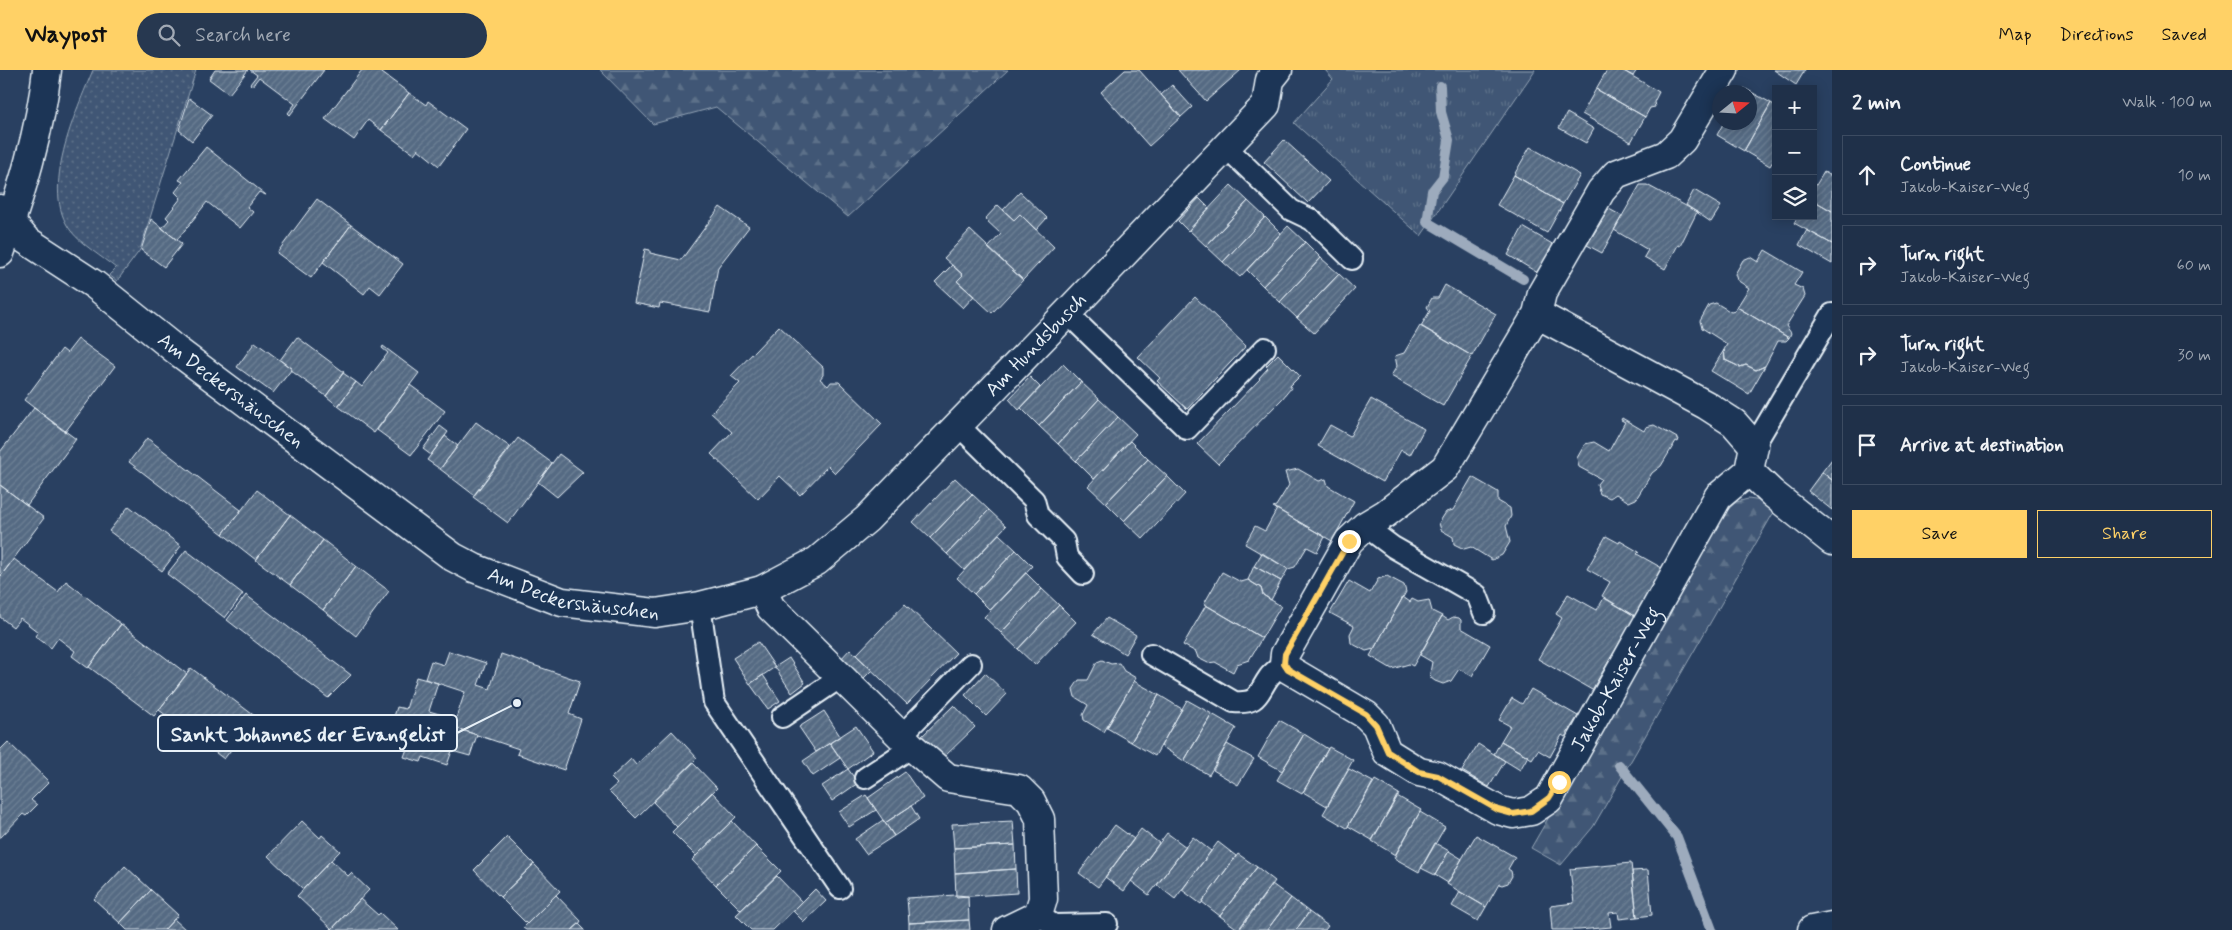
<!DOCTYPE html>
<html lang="en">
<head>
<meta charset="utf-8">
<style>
  :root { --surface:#1f3049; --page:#273850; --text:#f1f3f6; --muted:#a1a9b4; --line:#3c4b61; --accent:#ffd166 }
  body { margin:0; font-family:Mynerve,sans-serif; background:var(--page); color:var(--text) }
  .controls { position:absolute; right:15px; top:15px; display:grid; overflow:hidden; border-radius:0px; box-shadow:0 2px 12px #0003 }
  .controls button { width:45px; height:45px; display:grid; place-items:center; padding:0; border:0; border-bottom:1px solid var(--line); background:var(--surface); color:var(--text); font:25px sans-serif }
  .compass { position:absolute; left:1712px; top:15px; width:45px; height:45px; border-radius:50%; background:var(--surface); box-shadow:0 2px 12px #0003; rotate:72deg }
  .stop { position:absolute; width:15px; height:15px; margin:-11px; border:4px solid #ffd166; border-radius:50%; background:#fff }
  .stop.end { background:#ffd166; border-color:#fff; box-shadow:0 1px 5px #0008 }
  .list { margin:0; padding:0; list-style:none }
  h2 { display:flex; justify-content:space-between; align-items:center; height:65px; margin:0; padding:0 20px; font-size:21px }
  h2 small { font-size:16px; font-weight:400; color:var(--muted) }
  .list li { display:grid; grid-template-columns:32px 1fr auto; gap:15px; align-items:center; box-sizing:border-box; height:80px; margin:0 10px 10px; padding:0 10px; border:1px solid var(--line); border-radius:0px }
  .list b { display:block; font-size:19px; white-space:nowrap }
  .list p { margin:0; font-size:16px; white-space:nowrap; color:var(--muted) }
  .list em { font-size:16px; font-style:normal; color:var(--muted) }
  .actions { display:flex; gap:10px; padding:15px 20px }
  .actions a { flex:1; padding:11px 0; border:1px solid var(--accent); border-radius:0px; text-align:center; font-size:18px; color:var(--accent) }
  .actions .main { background:var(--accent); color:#111 }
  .icon { flex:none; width:28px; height:28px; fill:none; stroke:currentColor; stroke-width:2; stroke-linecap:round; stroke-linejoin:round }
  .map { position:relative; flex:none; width:1832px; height:860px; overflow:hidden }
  header { display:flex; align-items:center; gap:30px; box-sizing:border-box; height:70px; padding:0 25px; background:var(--accent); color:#111 }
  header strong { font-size:24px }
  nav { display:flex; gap:28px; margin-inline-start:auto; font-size:18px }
  .search { width:350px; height:45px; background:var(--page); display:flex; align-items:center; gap:12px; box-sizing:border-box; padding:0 18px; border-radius:28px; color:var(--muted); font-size:19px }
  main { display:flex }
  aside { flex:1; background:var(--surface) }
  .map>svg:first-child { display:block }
  .grass { fill:url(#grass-dots); stroke:#94a4b6 }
  .forest { fill:url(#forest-firs); stroke:#94a4b6 }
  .park { fill:url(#park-tufts); stroke:#94a4b6 }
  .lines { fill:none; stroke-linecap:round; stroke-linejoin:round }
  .stream { stroke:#9dabbd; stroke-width:10 }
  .building { fill:url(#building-hatch); stroke:#e8f1f8 }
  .lane-casing { stroke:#e8f1f8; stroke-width:24 }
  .street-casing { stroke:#e8f1f8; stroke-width:31 }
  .secondary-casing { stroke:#e8f1f8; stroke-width:31 }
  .lane { stroke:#1d3557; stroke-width:20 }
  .street { stroke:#1d3557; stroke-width:28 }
  .secondary { stroke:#1d3557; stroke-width:28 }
  .route { stroke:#ffd166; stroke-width:6 }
  .labels { text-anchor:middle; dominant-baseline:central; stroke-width:4.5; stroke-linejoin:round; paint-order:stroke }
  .street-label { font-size:20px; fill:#e8f1f8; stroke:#1d3557 }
  .leader { fill:none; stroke:#e8f1f8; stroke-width:2 }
  .callout-dot { fill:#e8f1f8; stroke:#1d3557; stroke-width:2 }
  .callout { fill:#1d3557; stroke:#e8f1f8; stroke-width:2 }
  .callout-label { font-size:21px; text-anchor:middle; font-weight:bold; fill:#e8f1f8 }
</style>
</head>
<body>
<header>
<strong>Waypost</strong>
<div class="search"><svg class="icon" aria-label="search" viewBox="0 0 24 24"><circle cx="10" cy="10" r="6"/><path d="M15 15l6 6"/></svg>Search here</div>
<nav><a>Map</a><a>Directions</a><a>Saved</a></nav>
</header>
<main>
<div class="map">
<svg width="1832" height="860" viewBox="0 0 1832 860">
  <defs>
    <pattern id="grass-dots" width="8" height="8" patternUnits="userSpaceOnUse" patternTransform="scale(1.25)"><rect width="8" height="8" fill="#415774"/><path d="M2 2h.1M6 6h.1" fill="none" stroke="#5c7089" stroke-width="1.8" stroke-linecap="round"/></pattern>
    <pattern id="forest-firs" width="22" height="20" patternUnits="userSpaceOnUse" patternTransform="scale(1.25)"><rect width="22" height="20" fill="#415774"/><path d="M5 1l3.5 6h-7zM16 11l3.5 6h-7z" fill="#5c7089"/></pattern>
    <pattern id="park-tufts" width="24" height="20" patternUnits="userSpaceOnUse" patternTransform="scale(1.25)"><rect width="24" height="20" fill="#415774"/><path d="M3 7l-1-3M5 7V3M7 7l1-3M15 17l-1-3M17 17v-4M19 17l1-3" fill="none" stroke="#5c7089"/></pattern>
    <pattern id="building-hatch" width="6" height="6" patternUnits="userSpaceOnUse" patternTransform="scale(1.25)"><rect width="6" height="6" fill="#556a83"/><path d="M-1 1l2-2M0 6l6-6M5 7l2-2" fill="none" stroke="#6d8095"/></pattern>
  </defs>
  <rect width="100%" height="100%" fill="#294061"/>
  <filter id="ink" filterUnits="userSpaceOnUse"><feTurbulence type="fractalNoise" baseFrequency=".02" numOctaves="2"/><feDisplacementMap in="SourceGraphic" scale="10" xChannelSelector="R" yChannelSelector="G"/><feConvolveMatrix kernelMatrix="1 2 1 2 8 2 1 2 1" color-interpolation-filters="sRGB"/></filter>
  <g filter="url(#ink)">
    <path class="grass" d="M93 0H196L140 180 117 211 109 205 116 198C102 187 81 174 71 161 39 120 76 41 93 0Z"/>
    <path class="forest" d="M600 0H1008L848 147 716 37 653 54Z
      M1748 429 1762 431 1775 440 1593 757 1561 795 1531 778 1725 442 1736 432Z"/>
    <path class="park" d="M1325 0H1535L1421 166 1294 53 1333 9Z"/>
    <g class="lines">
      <path class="stream" d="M1440 16 1441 42 1449 70 1443 107 1432 121 1427 152 1523 209
        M1619 695 1677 767 1712 860"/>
    </g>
    <path class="building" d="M215 0H248L229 24 209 9Z
      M250 0H324L290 45 288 43 295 34 259 7 252 16 250 14 257 5Z
      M362 0H378L409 23 381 60 368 50 354 70 325 49Z
      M1125 0H1139L1181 47 1149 76 1101 22Z
      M1178 0H1241L1206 31Z
      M1607 0H1622L1659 22 1654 32 1655 37 1650 38 1645 47 1596 19Z
      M1622 0H1637L1633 6Z
      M1774 0H1805L1796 15Z
      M1172 15 1192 37 1181 47 1161 25Z
      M1744 18 1771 33 1744 81 1717 65 1724 52H1750V22H1742Z
      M1596 19 1645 47 1631 72 1582 44Z
      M409 23 426 35 428 31 466 59 439 96 418 79 414 84 381 60Z
      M189 28 212 45 192 71 179 60Z
      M1771 33 1776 36V86L1770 96 1744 81Z
      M1567 43 1594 59 1586 73 1559 58Z
      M1284 70 1329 111 1308 133 1264 92Z
      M206 77 266 125 259 122 247 137 253 142 240 158 207 132 177 170 162 158 169 150 166 147 181 128 175 122 183 112 179 110Z
      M1530 77 1580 105 1563 134 1514 105Z
      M1824 102 1832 106V141L1813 130V120Z
      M1514 105 1563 134 1547 163 1497 135Z
      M1231 115 1248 131 1206 176 1189 160Z
      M1640 115H1647L1697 142 1680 176 1678 175 1665 199 1644 187 1648 180 1614 160Z
      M1694 120 1721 136 1711 152 1686 135Z
      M1020 122 1047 148 1036 160 1020 144 1014 150 1003 140Z
      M1199 128 1209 138 1188 161 1178 151Z
      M317 129 351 155 311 208 277 183Z
      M1813 130 1832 141V174L1794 153 1798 146H1813Z
      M1248 131 1265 147 1223 192 1206 176Z
      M998 135 1014 150 1020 144 1054 177 1023 210 988 178 1001 164 985 149Z
      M720 137 749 157 718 197 710 242 660 233 659 238 634 233 645 179 650 180V183L681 190Z
      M1609 139 1622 146 1602 183 1587 175Z
      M1265 147 1281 163 1240 207 1223 192Z
      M151 149 182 174 164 197 141 180Z
      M351 155 403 194 380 224 370 216 364 224 323 192Z
      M1288 156 1305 172 1263 216 1247 200Z
      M1523 157 1554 175 1538 203 1508 185Z
      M970 160 1023 210 992 243 957 211 963 205 944 188Z
      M1807 160 1832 174V194L1799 175Z
      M1305 172 1321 188 1280 232 1263 216Z
      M1765 180 1802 202 1794 215 1803 219 1805 226 1786 256 1791 263 1789 268 1737 237 1749 218 1737 210 1735 204 1743 190 1750 187 1758 192Z
      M1321 188 1339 204 1297 248 1280 232Z
      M952 195 963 205 957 211 974 226 963 238 935 212Z
      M1339 204 1355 219 1314 263 1297 248Z
      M1445 215 1496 244 1472 286 1421 256 1430 241 1427 237 1432 228H1438Z
      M1195 227 1246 276 1187 339 1157 311 1160 308 1138 287Z
      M1716 233 1731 242 1735 241 1737 237 1789 268 1786 271H1778L1765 296 1756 300 1746 295 1740 297 1725 290 1724 280 1727 274 1702 258 1700 251 1709 235Z
      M779 256 823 297V305L820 309 828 316 831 312H839L882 354 835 403 828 396 800 425 780 406 758 429 711 384 732 362 711 343 740 313 731 306Z
      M1420 256 1472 286 1443 336 1391 306 1397 296 1395 286 1404 283Z
      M297 267 344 302 326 326 290 300 292 299 280 290Z
      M78 269 115 296 65 362 24 330 62 279 67 283Z
      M255 272 292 299 273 323 237 297Z
      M383 276 419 303 374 363 338 336 356 312 362 317 388 283 382 278Z
      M1724 280 1725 290 1740 297 1746 295 1756 300 1765 296 1749 324 1711 301Z
      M1278 284 1300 306 1290 316 1291 318 1282 329 1218 394 1197 374 1260 309 1259 308 1268 298 1266 296Z
      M1063 294 1081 312 1039 356 1021 338Z
      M343 303 356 312 338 336 326 326Z
      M1030 307 1040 317 1019 340 1009 329Z
      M1081 312 1099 329 1058 374 1039 356Z
      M410 315 445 341 411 385 377 360Z
      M1099 329 1118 347 1076 391 1058 374Z
      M1371 329 1424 359 1410 385 1401 380 1383 412 1318 376 1330 355 1350 366Z
      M34 338 76 369 27 435 0 415V382Z
      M1118 347 1136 364 1094 409 1076 391Z
      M1622 348 1644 361 1646 357 1654 355 1679 369 1678 372 1676 371 1661 396 1652 403 1636 429 1629 432 1616 424 1610 428 1600 424 1597 414 1601 409 1579 397 1577 388 1585 374 1594 372 1609 381 1625 352 1621 350Z
      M476 352 510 377 474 425 440 399Z
      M440 356 448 362 431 385 423 379Z
      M445 366 458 376 440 399 427 390Z
      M147 368 241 440 223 464 129 392Z
      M518 368 552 393 508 453 473 427Z
      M1130 371 1148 389 1106 433 1088 416Z
      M559 384 583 402 557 427 538 412Z
      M1148 389 1167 406 1124 451 1106 433Z
      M1832 389V410L1822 402Z
      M1298 399 1319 411 1326 409 1328 416 1354 431 1332 471 1273 437 1276 436 1289 415 1285 402Z
      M1822 402 1832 410V440L1808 421Z
      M1167 406 1185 424 1143 469 1124 451Z
      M1472 407 1498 422V431L1510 438 1511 446 1506 456 1510 472 1502 485 1492 490 1471 477 1464 479 1454 474 1453 467 1441 460 1439 453 1446 442 1453 440Z
      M955 408 972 424 930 468 913 452Z
      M0 415 44 448 0 507Z
      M257 420 290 445 256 490 223 464Z
      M972 424 989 440 947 484 930 468Z
      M129 436 181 476 162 501 109 461Z
      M1277 439 1325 467 1317 482 1307 477 1295 497 1288 499 1245 474 1255 456 1265 461Z
      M989 440 1006 456 964 500 947 484Z
      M290 445 323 470 290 515 256 490Z
      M999 464 1016 480 974 524 957 508Z
      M1606 466 1619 473 1620 471 1639 482 1637 484 1662 498 1635 546 1602 526 1610 512 1587 499Z
      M323 470 356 496 323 540 290 515Z
      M186 480 243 524 225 548 167 504Z
      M1016 480 1032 496 990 540 974 524Z
      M1262 483 1288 499 1281 511 1254 496Z
      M14 489 58 522 66 511 121 554 88 598 72 586 75 581 58 568 51 578 35 566 38 562 20 548 13 557 0 547V507Z
      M356 496 389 521 356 566 323 540Z
      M1254 496 1281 511 1271 530 1263 525 1261 518 1248 510Z
      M1222 502 1241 512 1248 510 1261 518 1263 525 1281 536 1262 568 1204 534Z
      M1026 503 1042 519 1001 563 984 547Z
      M1387 506 1404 515 1406 522 1374 579 1366 581 1351 573 1350 564 1354 556 1330 543 1349 511 1370 523 1378 509Z
      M1042 519 1059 535 1018 579 1001 563Z
      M1568 524 1597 540 1604 528 1635 546 1592 620 1538 589 1562 548 1556 544Z
      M246 525 351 605 328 628 227 550Z
      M1403 527 1410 532 1412 529 1418 532 1429 530 1432 541 1442 546 1413 596 1409 594 1392 599 1370 586Z
      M905 534 956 583 907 634 856 585Z
      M1059 535 1076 552 1035 595 1018 579Z
      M1206 535 1262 568 1249 590 1237 594 1233 602 1215 592 1208 593 1198 588 1196 582 1183 575Z
      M1442 546 1448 550 1453 547 1459 548 1461 550V558L1490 575 1472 606 1459 599 1451 611 1443 614 1435 611 1431 608 1430 603 1432 592 1420 585Z
      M1107 548 1136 565 1125 584 1093 564Z
      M121 554 187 604 154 646 89 597Z
      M758 572 775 597 750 614 733 588Z
      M850 579 872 600 861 611 840 590Z
      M449 581 486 593 478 615 490 619 501 584 580 611 569 644 581 649 564 700 517 684 519 679 453 657 465 622 425 609 431 591 444 595Z
      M789 588 805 613 792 623 775 597Z
      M1102 590 1111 594 1119 593 1124 601 1136 608 1104 662 1084 650 1083 645 1088 635 1075 627 1073 619 1079 610H1088L1097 592Z
      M191 598 256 647 224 689 159 640Z
      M985 603 1007 624 986 646 965 625Z
      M763 605 780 631 768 639 750 614Z
      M416 607 438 613 429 641 456 649 453 657 477 665 470 686 452 681 447 695 423 687 421 692 404 687 408 676 387 669 397 637 406 639Z
      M1134 611 1159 625 1131 672 1107 658Z
      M1531 619 1578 646 1565 667 1562 665 1550 687 1538 680 1532 689 1501 671 1510 656 1499 650 1512 628 1522 634Z
      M1159 625 1182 639 1155 686 1131 672Z
      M1187 630 1212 644 1184 691 1161 676Z
      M954 635 975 657 943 688 921 667Z
      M824 641 840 666 816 682 799 657Z
      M1212 644 1236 658 1209 705 1184 691Z
      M1279 650 1304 664 1282 701 1258 687Z
      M856 656 873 681 848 699 830 673Z
      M672 661 697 688 636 748 609 721 617 714 611 708 631 689 636 695Z
      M1304 664 1328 679 1302 724 1277 710Z
      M1501 671 1528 686 1520 700 1494 684Z
      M8 672 49 712 31 730 37 735 26 746 23 744 0 768V680Z
      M830 673 840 688 813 706 803 691Z
      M1227 674 1254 689 1238 715 1213 700Z
      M1478 674 1505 691 1489 717 1462 701Z
      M1329 677 1353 690 1327 736 1303 722Z
      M693 693 717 718 677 757 653 732Z
      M848 699 858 713 832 731 822 716Z
      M1349 699 1373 712 1347 758 1323 744Z
      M905 702 923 728 885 753 868 728Z
      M1375 710 1399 724 1372 770 1348 756Z
      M712 722 736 747 696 786 672 762Z
      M866 725 876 740 849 757 839 742Z
      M1397 726 1421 740 1395 785 1372 771Z
      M911 736 919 749 894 766 885 753Z
      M1420 742 1445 757 1419 802 1394 788Z
      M883 750 894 766 866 784 855 769Z
      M302 751 320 768 322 765 340 781 303 819 268 786Z
      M732 751 756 776 716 815 692 790Z
      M1013 751 1015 775 954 778 952 754Z
      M1115 755 1134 769 1098 817 1079 803Z
      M1141 759 1159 773 1124 821 1105 807Z
      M1167 763 1186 777 1149 825 1131 811Z
      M1476 765 1515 787 1508 799 1511 801 1512 806 1508 813 1502 815 1499 814 1486 837 1447 814Z
      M507 767 534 794 500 827 474 800Z
      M1193 767 1211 781 1175 829 1157 815Z
      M1218 772 1236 786 1201 834 1182 820Z
      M1435 773 1449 781 1435 805 1421 798Z
      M1015 775 1016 799 955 803 954 778Z
      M756 776 781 801 741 840 716 815Z
      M1449 781 1462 789 1448 813 1435 805Z
      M1238 784 1257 797 1220 846 1202 832Z
      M331 790 348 806 351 803 369 820 332 859 297 826Z
      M1631 793 1637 847 1619 849 1618 842 1609 843 1611 857 1579 860H1552L1550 836 1574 833 1570 799Z
      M534 794 560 821 527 854 500 827Z
      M125 796 151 820 120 853 94 829Z
      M1257 797 1275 811 1239 860 1220 846Z
      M1016 799 1017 823 956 827 955 803Z
      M1648 800 1652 845 1637 847 1632 801Z
      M777 806 802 832 773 860H751L736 845Z
      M1272 814 1291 828 1267 860H1238Z
      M815 819 826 831 804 852 793 841Z
      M151 820 178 845 164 860H127L120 853Z
      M1460 822 1486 837 1478 851 1452 836Z
      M556 825 581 851 579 854 572 860H526L523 858Z
      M956 825 968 826 969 850 909 853 907 828Z
      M1291 828 1309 842 1296 860H1267Z
      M360 829 378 845 380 843 398 860H331Z
      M1309 842 1328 856 1325 860H1296Z
      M174 849 186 860H164Z
      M969 850 970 860H909V853Z
      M579 854 585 860H572Z"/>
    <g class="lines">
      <g class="lane-casing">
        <path id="lane" d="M1226 77 1291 140 1312 150 1352 189
          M1067 243 1187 359 1265 278
          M959 356 1034 430 1038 445 1064 471 1067 487 1083 504
          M1754 376 1832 244
          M1365 456 1393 477 1477 525 1484 543
          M700 536 714 632 840 818
          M1151 584 1234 632C1259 634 1257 624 1269 607 1273 602 1279 598 1284 593
          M782 647 841 607
          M901 666 971 594
          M865 708 912 677
          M1038 845 1054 855 1107 854"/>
      </g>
      <g class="street-casing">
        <g id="street">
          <path id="s1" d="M0 139 26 170 95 215 176 280 453 487 474 498 562 532 655 543 700 536 762 520 817 491 867 449 1067 243 1266 35 1270 10 1278 0"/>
          <path id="s2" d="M1537 244 1445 398 1385 444 1365 456 1349 471 1285 584 1284 593 1288 599 1366 645 1376 655 1387 682 1419 702 1438 706 1498 740 1513 744 1531 741 1549 729 1718 427 1749 401 1754 376 1734 353 1706 335 1537 244 1542 223 1601 121 1616 104 1666 85 1682 70 1724 0"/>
          <path d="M1749 401 1772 423 1832 471"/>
          <path d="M762 520 771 538 912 677 948 708 1019 719 1031 731 1040 749 1043 829 1038 845 1007 860"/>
          <path d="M1812 860 1832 856"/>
        </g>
      </g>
      <g class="secondary-casing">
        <path id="secondary" d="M0 183C21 123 40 63 47 0"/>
      </g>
      <use href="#lane" class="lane"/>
      <use href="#street" class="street"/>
      <use href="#secondary" class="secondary"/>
    </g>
  </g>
  <g class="lines" filter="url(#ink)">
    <path class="route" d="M1349 471 1285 584 1284 593 1288 599 1366 644 1376 655 1388 682 1419 702 1438 706 1498 740 1513 744 1531 741 1549 728 1559 712"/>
  </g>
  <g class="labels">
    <g class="street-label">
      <text stroke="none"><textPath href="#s1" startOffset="1264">Am Hundsbusch</textPath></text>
      <text stroke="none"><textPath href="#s1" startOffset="295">Am Deckershäuschen</textPath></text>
      <text stroke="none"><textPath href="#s1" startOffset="700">Am Deckershäuschen</textPath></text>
      <text stroke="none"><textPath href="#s2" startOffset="899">Jakob-Kaiser-Weg</textPath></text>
    </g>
  </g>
  <path class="leader" d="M517 633L457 663"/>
  <circle class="callout-dot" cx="517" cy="633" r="5"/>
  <rect class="callout" x="158" y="645" width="299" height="36" rx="5"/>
  <g class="callout-label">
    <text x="308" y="671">Sankt Johannes der Evangelist</text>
  </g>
</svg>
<div class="controls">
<button>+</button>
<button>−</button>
<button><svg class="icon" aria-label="layers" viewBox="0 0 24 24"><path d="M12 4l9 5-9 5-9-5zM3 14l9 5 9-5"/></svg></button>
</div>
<svg class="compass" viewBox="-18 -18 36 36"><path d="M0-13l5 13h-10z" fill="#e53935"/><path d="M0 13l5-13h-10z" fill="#a1a9b4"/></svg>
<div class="stop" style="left:1559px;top:712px"></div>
<div class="stop end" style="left:1349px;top:471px"></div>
</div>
<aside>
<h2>2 min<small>Walk · 100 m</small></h2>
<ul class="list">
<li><svg class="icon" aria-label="ahead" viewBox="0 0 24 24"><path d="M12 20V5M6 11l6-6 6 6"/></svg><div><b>Continue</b><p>Jakob-Kaiser-Weg</p></div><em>10 m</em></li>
<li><svg class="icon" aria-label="right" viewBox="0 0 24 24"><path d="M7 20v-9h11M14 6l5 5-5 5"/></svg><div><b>Turn right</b><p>Jakob-Kaiser-Weg</p></div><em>60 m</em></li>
<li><svg class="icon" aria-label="right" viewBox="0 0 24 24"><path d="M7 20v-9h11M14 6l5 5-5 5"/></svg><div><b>Turn right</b><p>Jakob-Kaiser-Weg</p></div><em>30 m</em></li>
<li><svg class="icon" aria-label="arrive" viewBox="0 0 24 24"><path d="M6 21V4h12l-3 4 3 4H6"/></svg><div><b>Arrive at destination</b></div></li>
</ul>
<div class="actions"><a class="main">Save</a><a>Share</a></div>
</aside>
</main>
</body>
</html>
